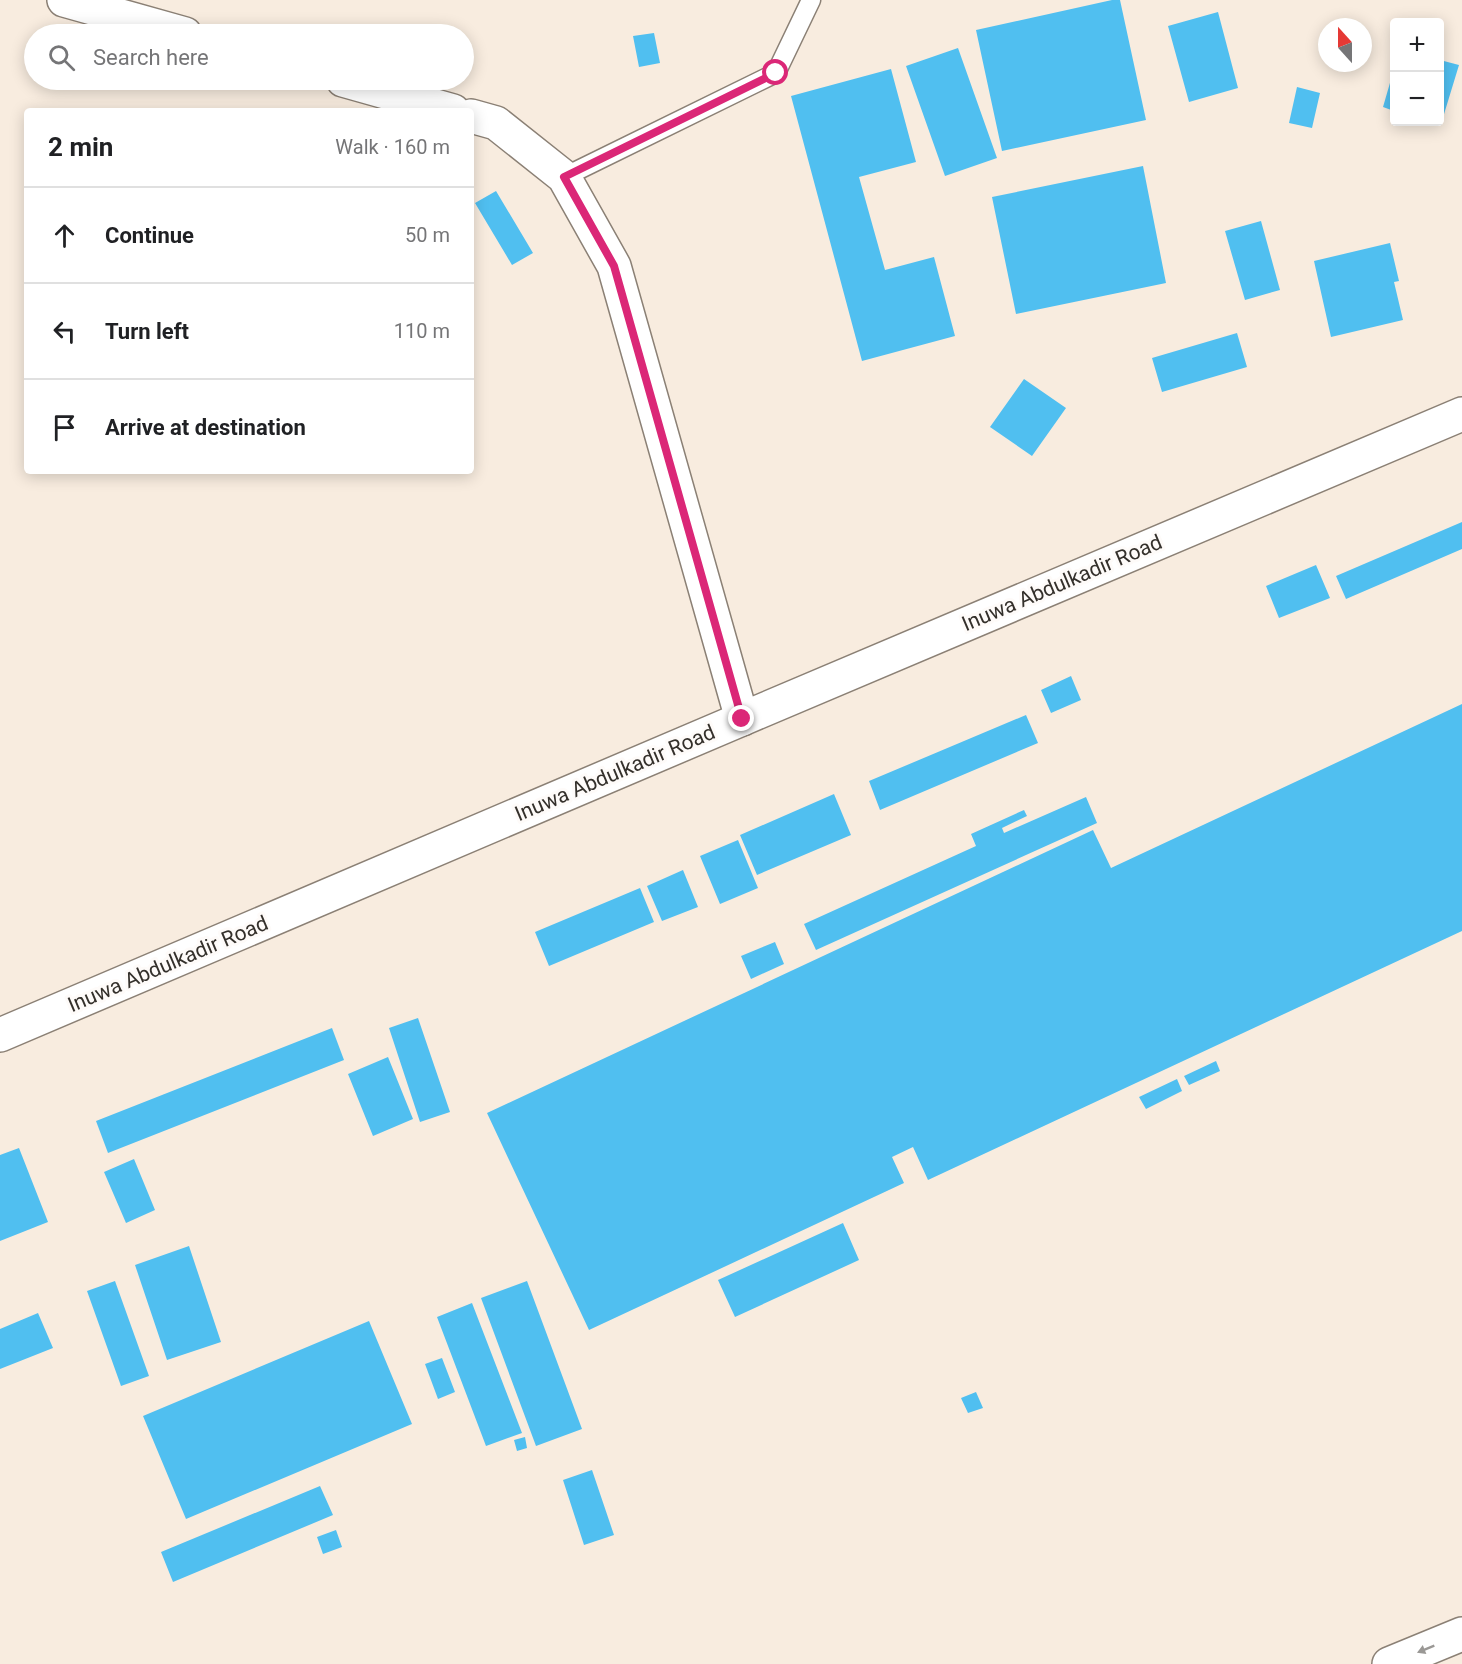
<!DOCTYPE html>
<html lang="en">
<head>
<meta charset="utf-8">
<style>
  :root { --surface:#fff; --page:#f2f2f2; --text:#202124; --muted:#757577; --line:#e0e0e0 }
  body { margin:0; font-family:Roboto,sans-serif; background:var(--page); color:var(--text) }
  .controls { position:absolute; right:18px; top:18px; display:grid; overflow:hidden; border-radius:6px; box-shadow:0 3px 15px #0003 }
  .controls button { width:54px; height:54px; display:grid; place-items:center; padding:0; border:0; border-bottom:2px solid var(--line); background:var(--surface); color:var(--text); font:30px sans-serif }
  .compass { position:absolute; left:1318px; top:18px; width:54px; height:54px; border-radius:50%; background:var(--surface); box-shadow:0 3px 15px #0003; rotate:339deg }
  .stop { position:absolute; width:18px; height:18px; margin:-14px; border:4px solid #db2777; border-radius:50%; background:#fff }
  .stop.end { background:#db2777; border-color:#fff; box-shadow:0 2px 6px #0008 }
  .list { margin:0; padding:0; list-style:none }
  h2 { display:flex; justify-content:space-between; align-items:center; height:78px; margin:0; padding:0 24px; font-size:26px }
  h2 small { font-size:20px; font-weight:400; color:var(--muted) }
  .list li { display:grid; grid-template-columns:39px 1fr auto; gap:18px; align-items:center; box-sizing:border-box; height:96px; padding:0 24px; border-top:2px solid var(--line) }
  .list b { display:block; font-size:22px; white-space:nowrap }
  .list em { font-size:20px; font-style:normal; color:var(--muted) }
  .icon { flex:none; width:33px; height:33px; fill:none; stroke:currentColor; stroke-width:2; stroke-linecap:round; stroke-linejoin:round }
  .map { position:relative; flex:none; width:1462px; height:1664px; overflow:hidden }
  .search { position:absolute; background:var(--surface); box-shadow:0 3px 15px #0003; left:24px; top:24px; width:450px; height:66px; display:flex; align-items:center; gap:15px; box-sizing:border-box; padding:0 21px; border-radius:33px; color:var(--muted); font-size:22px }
  .panel { position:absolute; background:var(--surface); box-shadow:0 3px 15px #0003; left:24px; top:108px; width:450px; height:366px; border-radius:6px }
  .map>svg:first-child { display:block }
  .building { fill:#50bff0 }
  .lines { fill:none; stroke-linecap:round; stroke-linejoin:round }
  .lane-casing { stroke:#8b8075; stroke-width:21 }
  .street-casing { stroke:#8b8075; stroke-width:36 }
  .secondary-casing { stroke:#8b8075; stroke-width:36 }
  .highway-casing { stroke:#8b8075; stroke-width:36 }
  .lane { stroke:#fff; stroke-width:18 }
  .street { stroke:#fff; stroke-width:33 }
  .secondary { stroke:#fff; stroke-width:33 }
  .highway { stroke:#fff; stroke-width:33 }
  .oneway { fill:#9a9895 }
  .route { stroke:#db2777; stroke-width:8 }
  .labels { text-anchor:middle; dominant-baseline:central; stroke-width:6; stroke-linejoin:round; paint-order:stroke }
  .street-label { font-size:21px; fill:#34302b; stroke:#fefbf9 }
</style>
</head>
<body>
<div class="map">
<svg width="1462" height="1664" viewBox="0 0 1462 1664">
  <rect width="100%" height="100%" fill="#f8ecdf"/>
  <path class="building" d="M1112 0H1120L1146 120 1002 151 976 30Z
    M1218 12 1238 88 1189 102 1168 26Z
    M654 33 660 63 639 67 633 36Z
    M958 48 997 158 945 176 906 66Z
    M1440 60 1459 65 1441 124 1433 122H1440Z
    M891 69 916 162 859 177 885 270 934 257 955 336 862 361 791 96Z
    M1394 69V111L1383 107Z
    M1297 87 1320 93 1312 128 1289 123Z
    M1143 166 1166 283 1016 314 992 197Z
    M496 191 533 253 512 265 475 203Z
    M1261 221 1280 290 1245 300 1225 231Z
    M1390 243 1399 281 1394 282 1403 320 1331 337 1314 261Z
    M1237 333 1247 367 1162 392 1152 358Z
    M1024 379 1066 408 1032 456 990 427Z
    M1462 522V549L1346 599 1336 576Z
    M1316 565 1330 598 1279 618 1266 586Z
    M1071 676 1081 700 1051 713 1041 690Z
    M1462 704V931L928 1180 913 1147 892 1157 904 1183 589 1330 487 1113 1093 830 1111 868Z
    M1026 715 1038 743 880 810 869 781Z
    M834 794 851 835 757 875 740 835Z
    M1086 797 1097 823 816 950 804 924 976 846 971 834 1024 810 1027 816 1002 828 1004 833Z
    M738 840 758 888 720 904 700 856Z
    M683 870 698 907 662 921 647 886Z
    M640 888 654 922 549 966 535 932Z
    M775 942 784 964 751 979 741 956Z
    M418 1018 450 1112 420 1122 389 1028Z
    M332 1028 344 1060 108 1153 96 1121Z
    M388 1057 413 1119 373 1136 348 1074Z
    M1216 1061 1220 1071 1189 1085 1184 1076Z
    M1177 1079 1182 1091 1146 1109 1139 1097Z
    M19 1148 48 1222 0 1241V1155Z
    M134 1159 155 1210 126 1223 104 1172Z
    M843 1223 859 1260 735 1317 718 1280Z
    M189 1246 221 1342 167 1360 135 1265Z
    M115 1281 149 1376 121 1386 87 1291Z
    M527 1281 582 1429 536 1446 481 1298Z
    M472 1303 522 1433 486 1446 437 1317Z
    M38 1313 53 1348 0 1369V1329Z
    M369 1321 412 1424 186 1519 143 1416Z
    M442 1358 455 1392 438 1399 425 1364Z
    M976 1392 983 1408 968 1413 961 1398Z
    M525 1437 527 1448 517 1451 514 1440Z
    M592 1470 614 1535 584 1545 563 1480Z
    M320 1486 333 1515 173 1582 161 1552Z
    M336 1530 342 1547 323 1554 317 1537Z"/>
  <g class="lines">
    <g class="lane-casing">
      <path id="lane" d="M564 177 776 73 811 0"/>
    </g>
    <g class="street-casing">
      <path id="street" d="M64 0 185 34
        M343 80 453 111
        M471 116 496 123 564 177 614 266 742 719"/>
    </g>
    <g class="secondary-casing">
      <path id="secondary" d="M0 1035 742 719 1462 414"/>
    </g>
    <g class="highway-casing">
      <path id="highway" d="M1389 1664 1462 1634"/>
    </g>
    <use href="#lane" class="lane"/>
    <use href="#street" class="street"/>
    <use href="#secondary" class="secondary"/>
    <use href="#highway" class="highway"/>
  </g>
  <defs><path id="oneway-solid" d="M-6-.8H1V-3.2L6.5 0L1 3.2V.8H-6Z" transform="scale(1.5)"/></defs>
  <use class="oneway" href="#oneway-solid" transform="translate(1426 1649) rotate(158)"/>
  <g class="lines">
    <path class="route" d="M742 719 614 266 564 177 776 73"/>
  </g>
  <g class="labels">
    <g class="street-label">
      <text transform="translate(1062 583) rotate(-23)">Inuwa Abdulkadir Road</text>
      <text transform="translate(615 773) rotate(-23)">Inuwa Abdulkadir Road</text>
      <text transform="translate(168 964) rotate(-23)">Inuwa Abdulkadir Road</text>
    </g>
  </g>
</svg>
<div class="controls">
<button>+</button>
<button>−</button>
</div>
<svg class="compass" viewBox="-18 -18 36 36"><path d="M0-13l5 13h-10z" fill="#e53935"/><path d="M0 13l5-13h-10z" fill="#757577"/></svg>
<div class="stop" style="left:776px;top:73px"></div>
<div class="stop end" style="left:742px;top:719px"></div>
<div class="search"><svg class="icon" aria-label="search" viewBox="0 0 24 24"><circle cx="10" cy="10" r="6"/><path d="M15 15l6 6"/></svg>Search here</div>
<section class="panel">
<h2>2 min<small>Walk · 160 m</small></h2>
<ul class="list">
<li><svg class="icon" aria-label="ahead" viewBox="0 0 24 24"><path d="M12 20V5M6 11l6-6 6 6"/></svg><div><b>Continue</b></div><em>50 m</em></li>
<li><svg class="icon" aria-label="left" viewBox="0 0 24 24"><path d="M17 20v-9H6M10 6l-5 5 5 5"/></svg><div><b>Turn left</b></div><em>110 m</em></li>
<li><svg class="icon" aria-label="arrive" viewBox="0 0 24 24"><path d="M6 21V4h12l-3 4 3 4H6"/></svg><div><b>Arrive at destination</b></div></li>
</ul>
</section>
</div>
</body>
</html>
